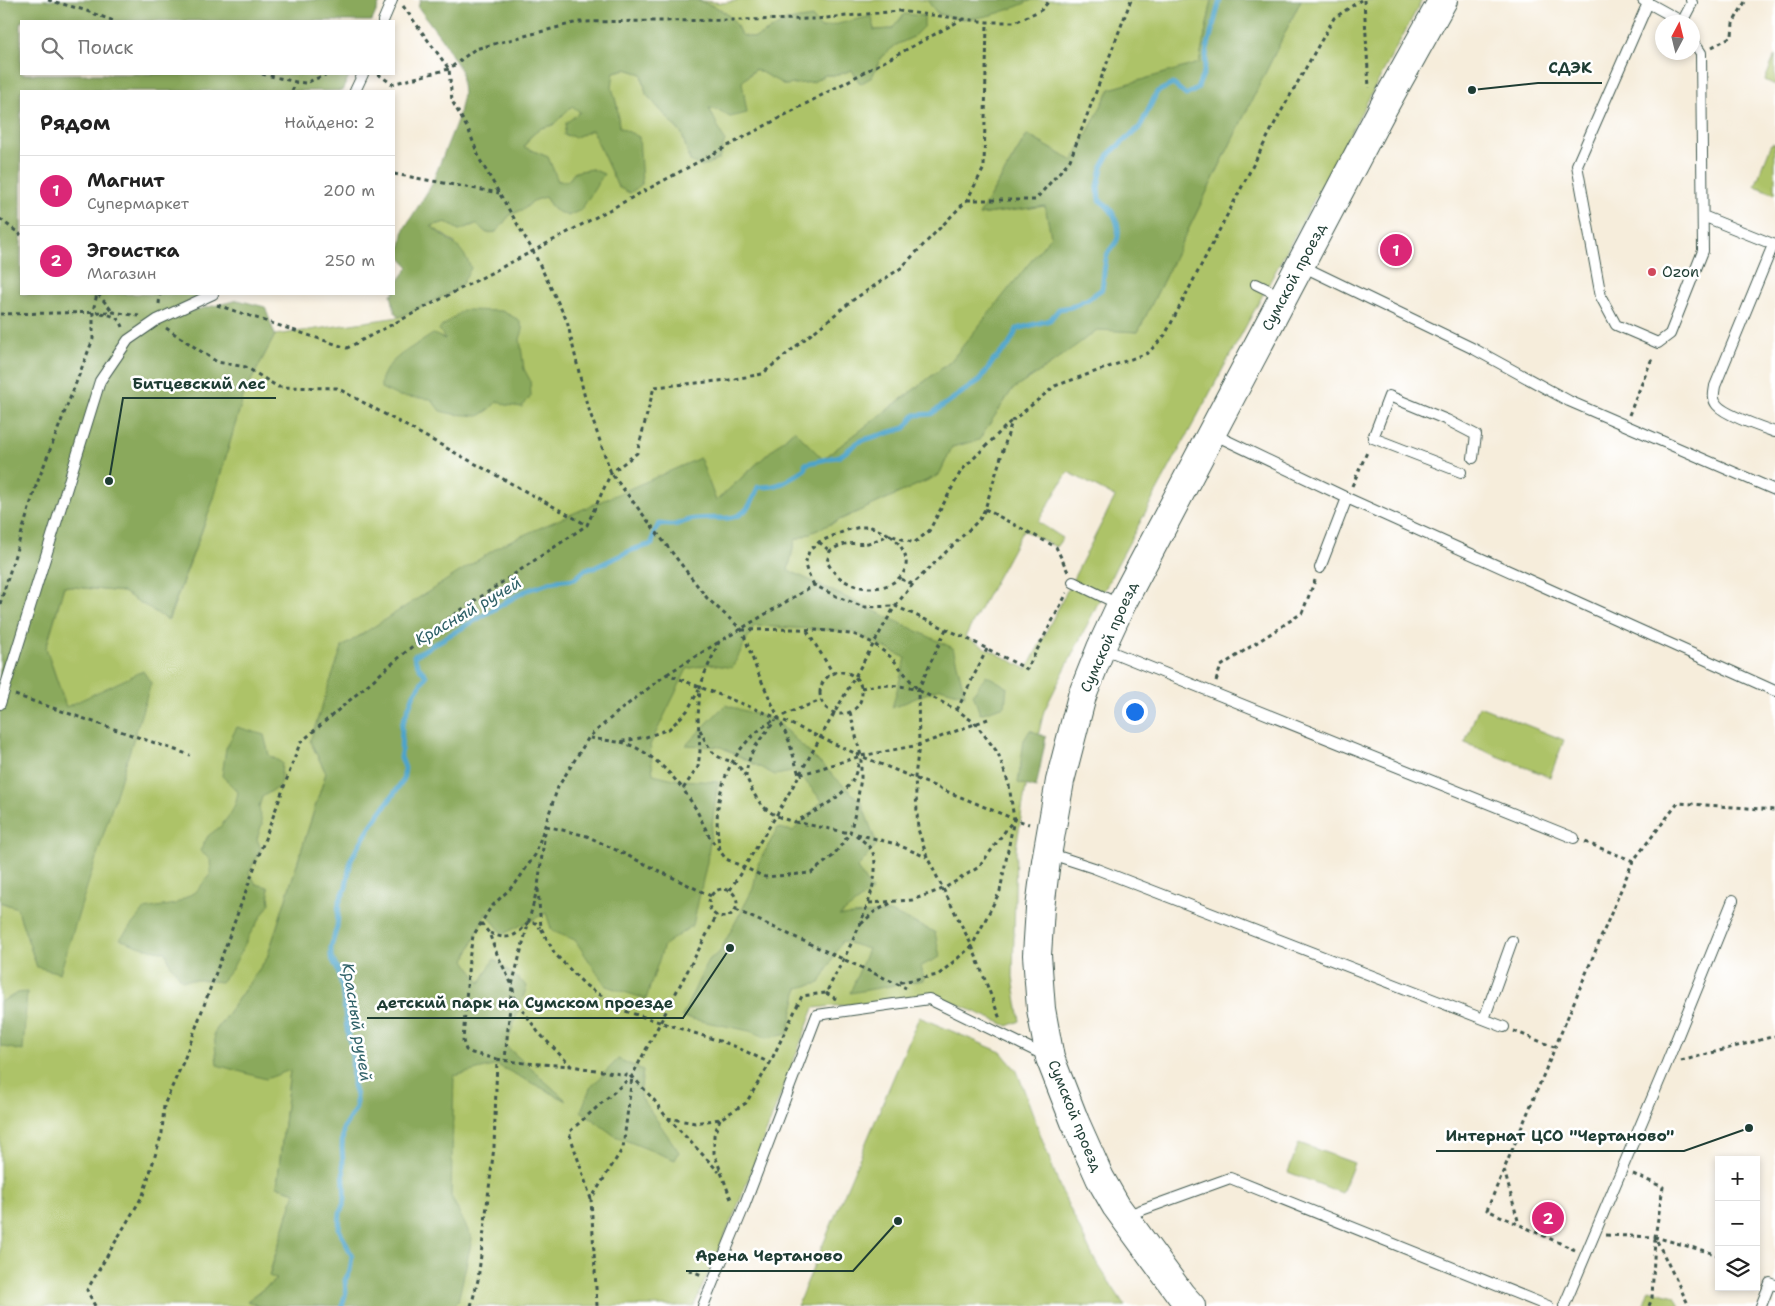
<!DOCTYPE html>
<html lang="ru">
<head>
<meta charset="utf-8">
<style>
  :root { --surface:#fff; --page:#f6f6f6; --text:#222; --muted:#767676; --line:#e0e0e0; --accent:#db2777 }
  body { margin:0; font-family:"Shantell Sans",sans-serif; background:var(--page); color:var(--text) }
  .controls { position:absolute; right:15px; bottom:15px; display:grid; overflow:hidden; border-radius:0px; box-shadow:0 2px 8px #0003 }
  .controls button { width:45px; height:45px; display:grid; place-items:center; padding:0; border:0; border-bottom:1px solid var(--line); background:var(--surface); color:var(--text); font:25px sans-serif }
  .compass { position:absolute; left:1655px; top:15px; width:45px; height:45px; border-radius:50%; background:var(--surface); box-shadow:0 2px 8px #0003; rotate:7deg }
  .you { position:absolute; left:1134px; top:711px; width:18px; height:18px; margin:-12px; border:4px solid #fff; border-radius:50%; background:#1a73e8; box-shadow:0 0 0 8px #1a73e833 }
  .badge { display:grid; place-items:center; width:32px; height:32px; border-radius:50%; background:var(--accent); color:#fff; font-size:16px; font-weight:700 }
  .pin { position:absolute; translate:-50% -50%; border:2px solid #fff; box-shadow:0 1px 5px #0006 }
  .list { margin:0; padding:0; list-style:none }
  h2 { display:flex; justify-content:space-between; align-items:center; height:65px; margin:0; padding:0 20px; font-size:21px }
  h2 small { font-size:16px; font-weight:400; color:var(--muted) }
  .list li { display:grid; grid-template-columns:32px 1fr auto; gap:15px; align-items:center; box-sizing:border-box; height:70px; padding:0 20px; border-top:1px solid var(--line) }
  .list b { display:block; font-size:19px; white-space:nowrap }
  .list p { margin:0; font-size:16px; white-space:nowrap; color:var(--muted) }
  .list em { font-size:16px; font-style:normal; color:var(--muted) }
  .icon { flex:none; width:28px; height:28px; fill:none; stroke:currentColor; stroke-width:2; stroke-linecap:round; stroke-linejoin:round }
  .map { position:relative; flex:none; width:1775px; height:1306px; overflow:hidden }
  .search { position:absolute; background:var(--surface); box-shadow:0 2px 8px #0003; left:20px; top:20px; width:375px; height:55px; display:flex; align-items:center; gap:12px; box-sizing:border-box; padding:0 18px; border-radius:0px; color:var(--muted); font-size:19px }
  .panel { position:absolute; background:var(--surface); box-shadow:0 2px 8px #0003; left:20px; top:90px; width:375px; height:205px; border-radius:0px }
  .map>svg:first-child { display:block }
  .green { fill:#adc367; stroke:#66804e; fill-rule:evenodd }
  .forest { fill:#8aa95c; stroke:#547348 }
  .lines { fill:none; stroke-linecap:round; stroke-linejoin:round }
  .stream { stroke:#4ea4ca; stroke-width:5 }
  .lane-casing { stroke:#3f574d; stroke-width:12 }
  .secondary-casing { stroke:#3f574d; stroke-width:30 }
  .path { stroke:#3f574d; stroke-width:3; stroke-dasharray:4 4; stroke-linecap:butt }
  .lane { stroke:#fff; stroke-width:10 }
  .secondary { stroke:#fff; stroke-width:28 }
  .poi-dot { fill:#d1495b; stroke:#fff; stroke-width:2 }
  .labels { text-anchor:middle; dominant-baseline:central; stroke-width:5; stroke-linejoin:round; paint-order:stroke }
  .poi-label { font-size:15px; fill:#1f3d34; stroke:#fff; text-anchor:start }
  .street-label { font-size:15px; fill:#1f3d34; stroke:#fff }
  .water-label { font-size:16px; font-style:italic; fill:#2f6168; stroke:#fff }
  .leader { fill:none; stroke:#1f3d34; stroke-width:2 }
  .callout-dot { fill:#1f3d34; stroke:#fff; stroke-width:2 }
  .callout-label { font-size:16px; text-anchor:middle; font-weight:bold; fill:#1f3d34; stroke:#fff; stroke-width:5; stroke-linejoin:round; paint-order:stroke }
</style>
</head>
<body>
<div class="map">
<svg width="1775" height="1306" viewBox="0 0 1775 1306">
  <rect width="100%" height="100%" fill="#fff"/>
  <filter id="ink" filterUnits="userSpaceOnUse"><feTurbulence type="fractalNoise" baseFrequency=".02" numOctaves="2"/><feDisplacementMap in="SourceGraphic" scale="10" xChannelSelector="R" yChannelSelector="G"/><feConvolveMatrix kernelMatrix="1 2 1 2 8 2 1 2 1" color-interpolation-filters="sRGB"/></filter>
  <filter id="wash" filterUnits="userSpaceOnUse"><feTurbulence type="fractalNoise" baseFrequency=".0096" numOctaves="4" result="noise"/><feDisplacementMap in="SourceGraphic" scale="20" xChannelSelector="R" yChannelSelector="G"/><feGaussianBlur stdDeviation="1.12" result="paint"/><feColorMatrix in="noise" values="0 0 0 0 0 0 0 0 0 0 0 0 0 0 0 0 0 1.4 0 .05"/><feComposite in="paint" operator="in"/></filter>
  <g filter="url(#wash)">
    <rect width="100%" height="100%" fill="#f6eddb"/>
    <path class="green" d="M695 0 723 3 741 0H927L938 14 963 19 1000 12 1032 0H1212L1199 64 1110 89 1073 161 1027 135 979 215 1045 206 1052 236 950 362 823 459 794 430 716 501 699 458 310 741 326 773 267 958 214 1033 290 1069 277 1186 295 1192 269 1275 277 1279 247 1301 259 1306H0V902L17 908 37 967 66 707 46 648 64 586 123 592 169 619 213 501 244 394 275 335 399 317 452 292 455 243 431 226 446 222 459 230 476 224 487 233 496 232 510 215 524 209 533 201 545 197 554 210 603 174 592 169 575 172 568 181H557L548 157 524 147 530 137 541 128 553 125 572 105 581 111 576 137 592 130 618 187 630 193 642 184 640 166 619 127 617 106 611 87 614 72 626 69 642 74 646 94 682 134 690 161 709 108 720 111 730 117 742 82 756 69 785 85 813 82 825 75H838L852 70 860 83 872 77 881 57 896 45 913 37 892 29 874 30 871 17 821 29 787 21 755 38 741 35C731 11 718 7 695 0Z
      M1301 0H1422L1117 565 1044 711 1025 792 1016 849 1013 977 1020 1021 1008 1026 938 996 814 1008 739 1203 694 1306H429L457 882 788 570 795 540 939 475 952 447 979 439 1012 390 1051 364 1097 329 1138 332ZM1068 472 1115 497 1027 669 965 637 1023 530 1056 547 1063 538 1038 522Z
      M1775 55V85L1765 80Z
      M1772 143 1775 144V194L1755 186Z
      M1479 706 1564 740 1550 777 1465 743Z
      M919 1017 1001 1052 1017 1071 1061 1190 1093 1257 1125 1306H797Z
      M1299 1143 1354 1163 1342 1193 1288 1172Z
      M1649 1289 1675 1296 1680 1306H1643Z"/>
    <path class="forest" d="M0 0H381L372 21H21V74H350L342 91H21V294H215L183 313 238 300 265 307 275 335 244 394 213 501 168 620 123 592 64 586 46 648 66 707 143 671 151 683 60 973 37 967 17 908 0 902Z
      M420 0H695C718 7 731 11 741 35L755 38 787 21 812 17 821 28 872 16 874 30 892 29 904 14 924 16V26L913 37 896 45 881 57 872 77 860 84 852 70 838 75H825L813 82 785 85 755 69 742 82 747 113 730 117 720 111 709 108 725 141 719 159 702 167 690 161 682 134 646 94 642 74 626 69 614 72 612 87 617 106 619 127 639 137 642 184 630 193 618 187 592 130 576 137 564 135 566 123 580 112 572 106 553 125 541 128 530 137 524 147 548 157 558 181H568L575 172 592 169 604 174 581 210 568 216 554 210 545 197 533 201 524 209 510 215 496 232 487 233 476 224 459 230 446 222 431 226C450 243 460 242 471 268L462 284 452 292 399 317 395 313 391 294H394V287L409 267 399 256 404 229 431 186 458 118 463 94 461 71 444 42 418 7Z
      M927 0H1032C1006 12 968 26 940 14 935 12 930 4 927 0Z
      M1212 0H1301L1138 332 1097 330 1051 364 1012 390 979 440 952 447 939 475 795 540 788 570 953 648 965 695 940 688 892 708 906 658 851 631 754 626 732 668 710 664 687 669 650 745 653 774 678 780 718 782 707 862 693 925 664 945 646 999 606 986 575 940 552 931 546 913 503 934 486 913 465 960 480 983 494 959 527 986 506 1046 567 1101 497 1065 454 1076 451 1196 472 1239 458 1301 453 1306H259L247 1301 277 1279 269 1276 295 1192 277 1186 290 1070 266 1079 217 1065 214 1033 267 958 326 773 310 741 342 647 503 544 700 458 716 501 794 430 823 459 950 362 1051 236 1045 206 979 215 1027 135 1073 161 1110 89 1199 63Z
      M463 310 502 311 519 320 523 330 520 339 524 369 530 380 531 396 522 407 506 405 497 401 490 409 479 416 453 414 440 411 431 399 398 396 381 388C381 384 381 379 383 376 391 356 416 346 433 334L445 339 439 329Z
      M986 675 1007 687 1005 706 980 714 973 694Z
      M725 705 775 720 861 802 877 844 857 868 872 891 839 916 890 912 935 932 940 957 921 966 924 980 850 993 868 949 842 941 820 983 798 988 788 1034 767 1038 750 1031 682 1017 708 960 719 953 753 889 758 864 778 828 793 831 822 801 797 771 775 775 721 747 686 745Z
      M237 727 264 735 269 755 282 763 280 786 262 797 259 807 262 824 257 839 261 849 249 872 256 884 268 887 270 903 250 934 232 969 221 982 203 980H182L170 964 166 952 141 947 120 939 145 909 175 904 198 890 211 873 210 859 200 851 208 836 221 826 231 813 236 802 238 792 222 776 226 748Z
      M1030 730 1046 737 1036 788 1018 783 1024 740Z
      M27 992 23 1051 0 1046V1002L18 993Z
      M618 1059 643 1070 640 1096 679 1152 675 1160 615 1136 581 1111 590 1088Z"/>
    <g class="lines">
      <path class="stream" d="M342 1306 346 1292 345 1280 350 1271 352 1256 339 1229 340 1213 345 1200 342 1147 343 1129 356 1108V1096L353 1085 352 1048 348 1036 342 988 337 968 331 957V947L337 927 339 903 346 887 351 859 370 827 403 781 405 768 401 757 402 725 414 694 426 676C421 669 416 665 414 656L525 591 555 581 575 579 586 569 594 568 632 550 652 544 654 533 659 524C665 525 673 526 678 524 682 523 685 521 689 520 723 513 743 532 758 487 780 488 787 481 805 469V464L840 456 860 441 905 428 915 415 931 414 980 380 994 360 1009 345 1017 329 1050 320 1059 309 1071 307 1088 299 1102 289C1104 279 1104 260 1108 253 1111 247 1118 243 1118 236 1120 221 1111 207 1099 200L1098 187 1102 167 1110 153 1140 127 1157 92 1173 84 1186 95 1197 89 1204 72 1207 49 1220 0"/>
    </g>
  </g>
  <g filter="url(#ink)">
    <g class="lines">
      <g class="lane-casing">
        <path id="lane" d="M1643 0 1681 21
          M1648 3 1577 165 1601 297 1616 325 1658 343 1670 334 1703 251 1701 53 1692 40
          M383 21 392 0
          M1682 22 1692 3 1691 0
          M355 91 363 74
          M1703 216 1775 245
          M1773 245 1715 386C1714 393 1712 399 1717 405 1725 415 1761 427 1775 432
          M1302 266 1474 349 1569 401 1775 490
          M1256 284 1283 297
          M1213 434 1347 498 1775 691
          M1461 472 1373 438 1389 396 1447 420 1476 435 1473 458
          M1320 568 1347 498
          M1073 582 1120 605
          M1102 648 1574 838
          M0 704 100 381 128 340 157 320 213 294
          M1048 853 1094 868 1504 1027
          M1484 1019 1512 941
          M1125 1216 1230 1178 1548 1306
          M703 1306 743 1209 817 1015 929 999 1046 1056
          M1564 1306 1666 1065 1733 900
          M1761 1306 1770 1283 1775 1285"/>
      </g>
      <g class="secondary-casing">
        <path id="secondary" d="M1191 1306 1181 1295 1116 1206 1100 1178 1075 1122 1050 1058 1041 1009 1037 955 1040 908 1046 861 1060 781 1082 696 1101 648 1121 605 1383 108 1443 0"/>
      </g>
      <path class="path" d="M48 0 84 10 114 21
        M1364 0 1369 88
        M403 6 449 69 452 101 469 131 480 160 533 251 567 321 585 398 611 473 707 598 742 630 758 673 789 741 799 775 861 756 919 745 988 719
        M1712 47 1732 36 1733 23 1746 0
        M262 74 296 82 306 83 327 74
        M378 74 392 84 449 69 475 49 578 22 815 19 899 11 987 22H1015L1041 10 1050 0
        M292 91 296 82
        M394 174 499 193
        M967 200H1035L1070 160 1131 0
        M0 219 21 235
        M98 294 113 312
        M159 304 160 294
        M217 305 347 348 533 251 963 19
        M101 313C110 315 120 317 123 327
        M0 314 113 312 139 316
        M166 328 217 362 246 367 278 387 337 388 587 525
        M1629 415 1653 356
        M1352 486 1368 450
        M985 509 1056 547 1068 572
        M890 535C935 573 876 606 839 577 834 573 830 567 827 562L830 551C847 540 850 545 868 543 876 541 882 537 890 535Z
        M819 542 830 551
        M901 579 913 584
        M814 585 808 574 805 565 809 551 819 542 847 530 861 527H871L890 535 914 543 929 531 961 471 1011 421
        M0 604 36 486 93 339V311L97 294
        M946 629 918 690 919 745 915 777 918 829 927 857 972 946 1000 1019
        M742 630 796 629 830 631 856 635 873 643 892 658 918 690 957 710 975 723 998 753 1009 785 1014 819
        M807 631 833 673
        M820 693a21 21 0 1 1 42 0a21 21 0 1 1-42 0Z
        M667 674 719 642
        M1216 681 1221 666 1302 613 1316 578
        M861 688C879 684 899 684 917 690
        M15 695 190 755
        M957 710 987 649
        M850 712 861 756V778L856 809 850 833 833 856 811 873 765 877 726 859 710 838 696 809 683 789 698 767 700 751 698 717 700 688 705 673 719 642 814 585 838 597 864 607 895 606 913 584 980 519 985 509 1012 421 1055 386 1148 353 1165 335 1278 117 1334 18 1361 0
        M700 730C705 740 710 753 721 758 731 762 732 760 741 769 746 775 749 783 752 790 762 810 773 816 794 822 813 813 843 798 854 778 856 772 858 765 860 759
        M590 738 618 742 646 737 669 729 687 711 699 690
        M621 742C647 749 667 769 683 789
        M746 777C747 753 761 738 776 720
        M795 822 850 833
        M546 826 587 836 711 896
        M545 832 538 886 512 985 515 999 538 1032 571 1066 632 1076 654 1100 667 1118 695 1123 720 1119 746 1103 770 1063 802 996 826 993C842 961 885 888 873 853 871 846 860 839 855 834
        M857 834 896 844 926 857
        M1585 842 1633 861
        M720 849C709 798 730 742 778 718 792 711 807 706 821 700
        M709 903a14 14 0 1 1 28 0a14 14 0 1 1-28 0Z
        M538 889 541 928 555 954 585 985 625 1011 732 1045 770 1063
        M730 890 776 816 895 606 964 637 1027 669 1067 593
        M869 903 912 900 943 889 979 867 1014 819 1000 891 972 946 938 975 896 983
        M736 910 906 988
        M481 923 489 933 497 954 512 985 505 1060
        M861 924 874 912 893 902
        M490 933C508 941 515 937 528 923H536L540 928
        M826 993 836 999
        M1514 1031 1554 1047
        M497 1059C521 1064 546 1064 571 1066
        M1681 1061 1775 1036
        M668 1118 719 1172
        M720 1119 714 1135V1153L732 1202
        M1504 1170 1519 1224
        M1633 1174 1663 1187 1655 1237 1689 1306
        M591 1199 569 1132 632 1076 717 915
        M1606 1235 1655 1237 1712 1253 1719 1256
        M1575 1250 1487 1210 1633 861 1678 803 1775 810
        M689 1270 702 1275
        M95 1306 87 1290 143 1195 162 1133 164 1105 184 1060 300 743 430 631 587 525 611 473 637 453 654 387 729 380 762 374 853 300 901 268 967 200 984 168 987 22
        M471 1306 478 1280 494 1147 497 1059 472 1053 466 1050 463 1041 469 959 473 936 491 907 516 883 535 855 558 787 589 737 619 711 667 674 778 718 861 756 1014 819 1029 824
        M597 1306 591 1199 623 1148 632 1077
        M1649 1306 1652 1298 1655 1238"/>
      <use href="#lane" class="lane"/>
      <use href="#secondary" class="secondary"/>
    </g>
  </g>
  <circle class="poi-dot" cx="1652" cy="272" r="5"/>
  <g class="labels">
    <g class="poi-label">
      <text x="1662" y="272">Ozon</text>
    </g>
    <g class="street-label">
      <text transform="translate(1294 277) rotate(-62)">Сумской проезд</text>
      <text transform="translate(1109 637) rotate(-66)">Сумской проезд</text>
      <text transform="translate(1075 1116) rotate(68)">Сумской проезд</text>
    </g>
    <g class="water-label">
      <text transform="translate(468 611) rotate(-30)">Красный ручей</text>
      <text transform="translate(357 1022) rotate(81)">Красный ручей</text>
    </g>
  </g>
  <path class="leader" d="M1472 90L1538 83H1602M109 481L123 398H276M730 948L683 1018H367M1749 1128L1684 1151H1436M898 1221L853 1271H686"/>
  <g class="callout-dot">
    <circle cx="1472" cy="90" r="5"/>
    <circle cx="109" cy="481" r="5"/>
    <circle cx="730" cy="948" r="5"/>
    <circle cx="1749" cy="1128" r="5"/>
    <circle cx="898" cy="1221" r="5"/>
  </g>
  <g class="callout-label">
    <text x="1570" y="73">СДЭК</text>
    <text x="199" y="389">Битцевский лес</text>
    <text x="525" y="1008">детский парк на Сумском проезде</text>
    <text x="1560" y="1141">Интернат ЦСО "Чертаново"</text>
    <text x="769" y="1261">Арена Чертаново</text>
  </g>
</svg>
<div class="controls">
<button>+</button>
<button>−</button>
<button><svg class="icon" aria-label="layers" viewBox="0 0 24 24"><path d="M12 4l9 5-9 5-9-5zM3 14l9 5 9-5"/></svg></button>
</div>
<svg class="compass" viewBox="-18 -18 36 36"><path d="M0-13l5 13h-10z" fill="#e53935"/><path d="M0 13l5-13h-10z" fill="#767676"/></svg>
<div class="you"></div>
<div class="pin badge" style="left:1396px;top:250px">1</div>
<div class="pin badge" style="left:1548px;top:1218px">2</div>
<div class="search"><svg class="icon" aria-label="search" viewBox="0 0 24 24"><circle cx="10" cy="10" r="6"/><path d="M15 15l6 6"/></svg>Поиск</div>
<section class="panel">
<h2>Рядом<small>Найдено: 2</small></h2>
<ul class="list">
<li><span class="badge">1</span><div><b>Магнит</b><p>Супермаркет</p></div><em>200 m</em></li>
<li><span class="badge">2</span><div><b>Эгоистка</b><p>Магазин</p></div><em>250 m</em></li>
</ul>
</section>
</div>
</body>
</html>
